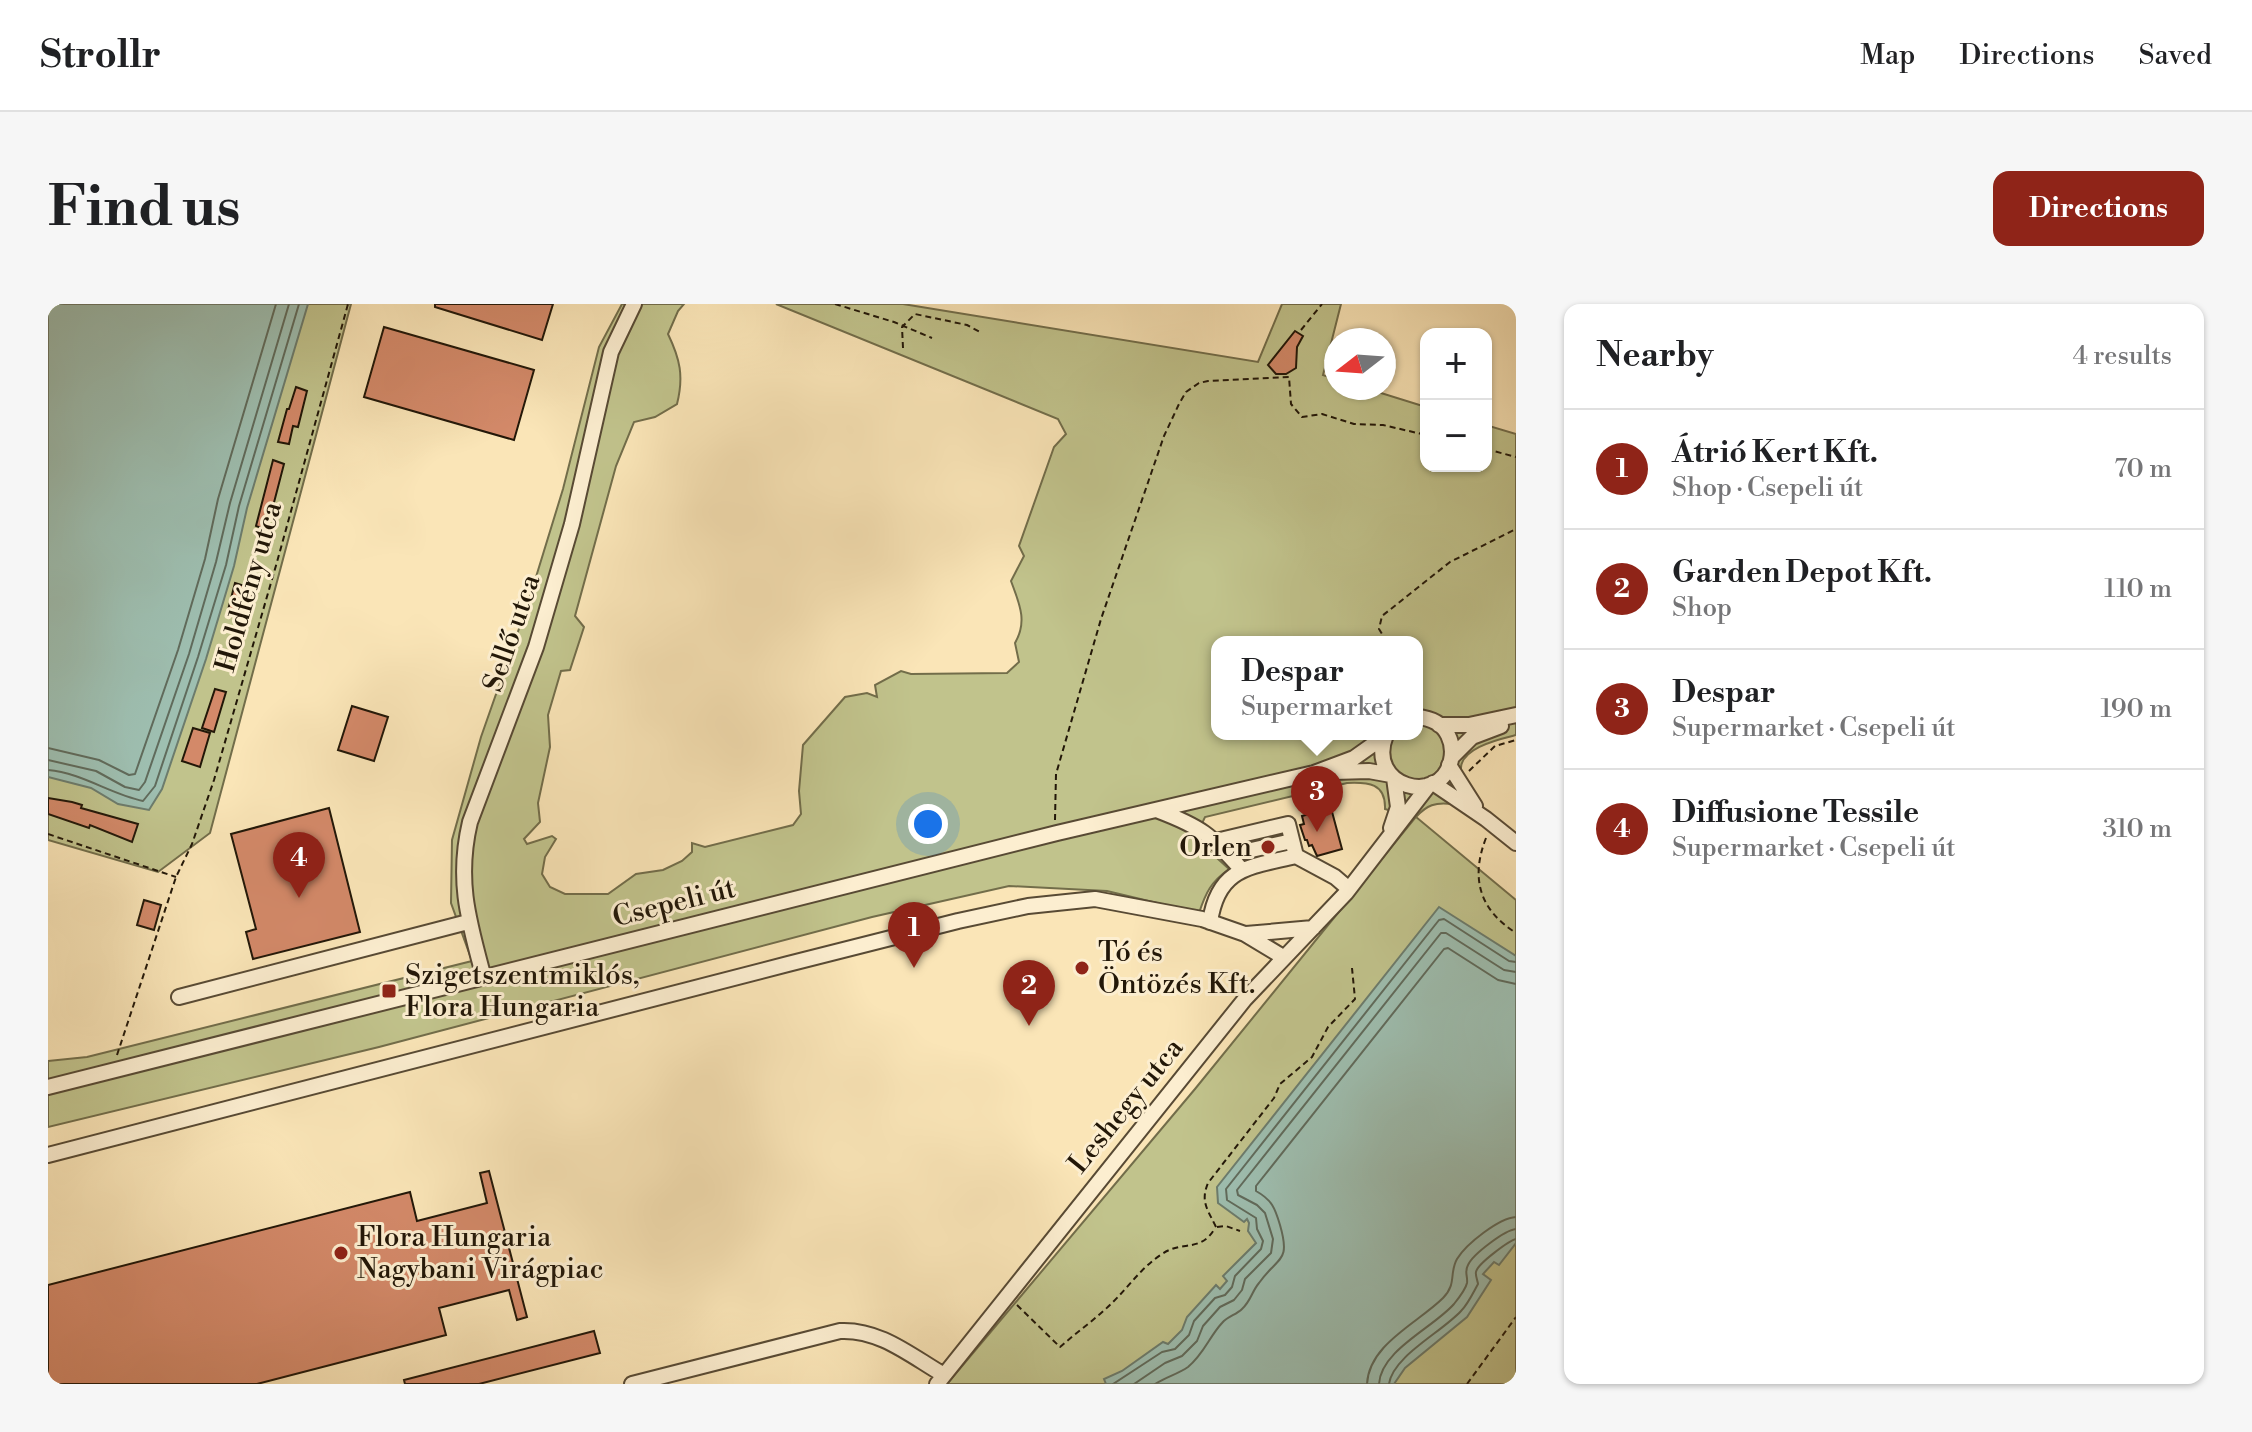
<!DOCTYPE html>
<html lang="en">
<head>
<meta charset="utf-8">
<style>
  :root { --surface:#fff; --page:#f6f6f6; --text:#202124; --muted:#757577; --line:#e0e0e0; --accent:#8f2418 }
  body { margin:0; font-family:"Libre Bodoni",serif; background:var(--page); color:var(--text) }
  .controls { position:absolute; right:24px; top:24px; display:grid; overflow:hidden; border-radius:16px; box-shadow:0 2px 6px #0004 }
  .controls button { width:72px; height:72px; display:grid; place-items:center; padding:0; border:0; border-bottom:2px solid var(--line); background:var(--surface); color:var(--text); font:40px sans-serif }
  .compass { position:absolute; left:1276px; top:24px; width:72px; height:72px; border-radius:50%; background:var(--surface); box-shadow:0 2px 6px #0004; rotate:253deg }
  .you { position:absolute; left:880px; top:520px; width:28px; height:28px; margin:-20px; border:6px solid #fff; border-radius:50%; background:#1a73e8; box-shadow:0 0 0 12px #1a73e833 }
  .badge { display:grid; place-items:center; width:52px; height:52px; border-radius:50%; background:var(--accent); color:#fff; font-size:26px; font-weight:700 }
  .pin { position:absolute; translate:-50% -66px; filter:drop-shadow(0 2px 4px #0008) }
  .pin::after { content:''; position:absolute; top:42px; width:28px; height:24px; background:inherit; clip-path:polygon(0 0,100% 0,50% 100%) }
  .popup { position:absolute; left:1163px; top:332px; width:212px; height:104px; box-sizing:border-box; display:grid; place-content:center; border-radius:16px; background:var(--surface); filter:drop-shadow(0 2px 6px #0005); font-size:26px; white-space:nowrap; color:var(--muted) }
  .popup b { font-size:30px; color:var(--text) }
  .popup::after { content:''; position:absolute; left:50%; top:100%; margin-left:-16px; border:16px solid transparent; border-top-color:var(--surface) }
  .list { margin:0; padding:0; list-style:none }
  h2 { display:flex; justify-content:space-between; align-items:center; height:104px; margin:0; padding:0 32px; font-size:34px }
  h2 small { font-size:26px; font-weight:400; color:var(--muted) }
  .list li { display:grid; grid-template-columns:52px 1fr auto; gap:24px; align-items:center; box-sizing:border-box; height:120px; padding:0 32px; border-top:2px solid var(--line) }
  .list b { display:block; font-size:30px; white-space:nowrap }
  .list p { margin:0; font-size:26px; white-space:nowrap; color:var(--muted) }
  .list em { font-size:26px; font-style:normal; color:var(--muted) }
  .map { position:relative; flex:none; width:1468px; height:1080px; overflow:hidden; border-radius:16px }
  header { display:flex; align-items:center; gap:48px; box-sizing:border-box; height:112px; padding:0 40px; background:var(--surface); border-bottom:2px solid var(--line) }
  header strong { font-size:38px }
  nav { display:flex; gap:44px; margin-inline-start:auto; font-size:28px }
  .intro { display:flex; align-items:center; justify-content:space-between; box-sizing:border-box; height:192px; padding:0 48px }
  h1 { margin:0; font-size:56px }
  .button { padding:20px 36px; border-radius:16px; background:var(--accent); color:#fff; font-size:28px; font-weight:700 }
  main { display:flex; gap:48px; padding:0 48px }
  aside { flex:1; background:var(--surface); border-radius:16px; box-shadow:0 2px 6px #0004 }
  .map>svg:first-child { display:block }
  .green { fill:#c1c38c; stroke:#726d4a; stroke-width:2; fill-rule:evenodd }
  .water { fill:#9ebfb1; stroke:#6c7c6d; stroke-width:2 }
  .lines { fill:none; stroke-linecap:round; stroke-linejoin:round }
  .shore { stroke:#606b5c; stroke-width:2 }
  .building { fill:#d38969; stroke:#221708; stroke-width:2 }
  .minor-casing { stroke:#584a34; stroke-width:18 }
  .path { stroke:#221708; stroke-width:2; stroke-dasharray:6 4; stroke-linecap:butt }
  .minor { stroke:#fceed0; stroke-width:14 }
  .poi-dot { fill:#8f2418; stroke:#fceed0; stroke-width:3 }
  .labels { text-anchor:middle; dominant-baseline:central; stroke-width:6; stroke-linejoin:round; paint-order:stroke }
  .street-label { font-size:28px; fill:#221708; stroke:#fceed0 }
  .poi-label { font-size:28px; fill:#221708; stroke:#fceed0; text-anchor:start }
</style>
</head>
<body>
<header>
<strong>Strollr</strong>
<nav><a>Map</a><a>Directions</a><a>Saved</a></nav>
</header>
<div class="intro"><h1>Find us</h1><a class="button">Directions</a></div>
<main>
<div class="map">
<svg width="1468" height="1080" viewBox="0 0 1468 1080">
  <rect width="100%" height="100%" fill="#fae5b7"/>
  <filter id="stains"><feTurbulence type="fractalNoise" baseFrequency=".0025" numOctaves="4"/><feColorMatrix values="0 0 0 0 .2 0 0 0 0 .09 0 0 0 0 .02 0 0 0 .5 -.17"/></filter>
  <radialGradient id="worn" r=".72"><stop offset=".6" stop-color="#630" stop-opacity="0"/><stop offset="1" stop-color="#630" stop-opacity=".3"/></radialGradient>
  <path class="green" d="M0 0H303L162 529 110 568 0 536Z
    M574 0H636L630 7 620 30C632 55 636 72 629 100L607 113 586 118 568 162 527 312 536 323 522 366 513 367 500 411 502 443 490 499 492 518 476 535 479 540 504 532 508 535 497 553 494 570 502 583 517 590H560L588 570 615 566 634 557 644 548V539L657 543 745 521 753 510 751 487 755 441 797 393 819 389 829 393 827 381 853 367 863 370 959 369 971 358 967 339C980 317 971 299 963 277L976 252 971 242 1006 143 1018 130 1010 115 728 0H855L1210 58 1234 0H1293L1275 71 1288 75V84H1317L1378 103V162H1438V121L1468 130V431C1452 435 1410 444 1413 467 1414 473 1419 479 1422 484L1404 500C1387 498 1379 501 1368 513L1468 596V1080H899L1147 785 1367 514 1337 505C1338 479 1320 478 1299 479L1157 513 1147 534 1181 565C1163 578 1158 588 1151 609L1059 587 961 582 824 613 331 743 0 823V757L39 753 424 657 403 599 404 536 433 433 480 299 515 185 551 43ZM1169 338H1369V430H1169Z"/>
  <path class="water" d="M0 0H260L199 204 186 262 158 355 114 485 101 506 70 500 43 484 0 473Z
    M1391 603 1468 652V939L1451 961 1446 958 1435 970 1443 976 1419 1013 1357 1064 1346 1080H1058L1056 1075 1074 1067 1115 1038 1120 1040 1134 1026 1139 1013 1168 981 1172 985 1179 977 1175 972 1208 939 1200 927 1201 919 1199 915 1196 918 1170 899 1169 883Z"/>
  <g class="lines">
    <path class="shore" d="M0 444 51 456 81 471 87 470 130 346 157 255 170 195 228 0
      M0 456 48 467 77 483 91 486 97 478 141 350 168 258 182 199 241 0
      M0 466C34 469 62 490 95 497L107 482 150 353 178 261 191 202 251 0
      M1065 1080 1114 1048 1127 1045 1141 1031 1146 1017 1167 994 1177 991 1184 983 1187 972 1213 945 1215 937 1209 925 1208 914 1179 896 1178 885 1391 616 1396 615 1461 657 1468 658
      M1086 1080 1117 1059 1134 1052 1149 1037 1155 1022 1172 1003 1186 996 1194 986 1197 975 1223 949 1225 935 1217 909 1209 901 1190 891 1189 886 1393 629H1398L1456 666 1468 668
      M1107 1080C1118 1073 1130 1070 1140 1063 1156 1050 1161 1033 1174 1019 1180 1012 1188 1011 1194 1005 1203 997 1204 987 1211 979 1230 952 1243 959 1232 921 1227 904 1224 896 1208 887V882L1396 645 1400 644 1450 676 1468 680
      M1319 1080C1321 1040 1370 1019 1395 994 1409 980 1401 969 1409 955 1418 940 1451 914 1468 913
      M1331 1080C1333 1046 1385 1024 1406 1000 1410 995 1418 984 1419 979 1420 972 1416 968 1420 961 1425 950 1457 926 1468 925
      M1341 1080C1345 1052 1394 1028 1413 1007 1420 1000 1425 989 1430 980 1430 978 1427 971 1428 968 1429 960 1462 936 1468 935"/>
  </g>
  <path class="building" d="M387 0H505L494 36 387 3Z
    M336 23 486 66 466 136 316 93Z
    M1247 27 1255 32 1249 43 1248 64 1238 70H1228L1220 61Z
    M248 83 259 87 250 123 245 122 241 140 230 138 239 105H241Z
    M225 156 236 160 223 210H221L216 225 208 222Z
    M187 279 206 285 198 311 180 306Z
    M167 385 178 388 166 428 154 424Z
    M304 402 340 413 326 457 290 446Z
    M145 424 162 429 152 463 134 457Z
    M0 494 24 498 34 501 33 504 90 520 84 538 42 521 41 524 0 510Z
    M281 504 312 628 205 655 198 628 208 625 183 530Z
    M1283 504 1294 545 1269 552 1264 541 1261 542 1259 536H1257L1252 521 1256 520 1254 512Z
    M96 596 113 601 106 626 89 621Z
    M441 867 479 1013 469 1016 461 986 391 1004 398 1031 209 1080H0V981L362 888 369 917 439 899 432 869Z
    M546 1027 552 1049 431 1080H357L356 1076Z"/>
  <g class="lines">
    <g class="minor-casing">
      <path id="minor" d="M1391 421H1421L1468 411
        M1338 431C1317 483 1393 504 1403 456 1405 447 1404 439 1400 431 1394 419 1382 414 1369 413
        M1404 453 1424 433 1453 422
        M1401 461 1427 502
        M1286 468 1321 467 1343 471
        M1385 479 1438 515 1468 539
        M1111 507C1153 523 1163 531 1193 565
        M1343 524 1350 503 1346 474
        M1168 537 1240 520 1248 552
        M1181 551 1244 537
        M1162 618C1170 563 1202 563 1248 552L1287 573 1301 585
        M1198 630 1265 624
        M436 674C421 618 408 577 422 518L488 343 524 220 563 48 586 0
        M131 693 420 618
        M0 783 1009 529 1266 469 1306 454 1337 432
        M0 851 740 660 910 617 980 602 1047 595 1154 615 1197 630 1235 653
        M584 1080 792 1027C832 1025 863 1052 896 1071
        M889 1080 1197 695 1298 589 1381 481"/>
    </g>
    <path class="path" d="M787 0 846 18 884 34
      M1253 26 1274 0
      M855 44 854 23 867 10 919 21 932 28
      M1438 145 1468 153
      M1339 338 1331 325 1334 312 1402 258 1468 225
      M1421 467 1447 442 1468 436
      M1007 516 1008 470 1053 315 1075 251 1116 132 1131 100 1138 88 1151 79 1160 77 1241 73 1243 100 1254 113 1274 110 1306 120 1335 121 1378 131
      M0 530 128 573
      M1438 534C1422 575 1432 606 1468 629
      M69 751 128 573 144 540 166 476 229 258 300 0
      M1168 923C1160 906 1152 898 1160 879L1226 794 1232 780 1264 753 1280 723 1307 695 1304 664
      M1169 923 1178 922 1192 927
      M969 1001 1012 1043C1029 1028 1049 1014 1065 998 1082 981 1094 963 1114 950 1134 936 1153 949 1167 924
      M1419 1080 1468 1013"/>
    <use href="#minor" class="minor"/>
  </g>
  <g class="poi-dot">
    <circle cx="1220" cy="543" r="8"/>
    <circle cx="1034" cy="664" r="8"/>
    <rect x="333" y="679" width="16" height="16" rx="4"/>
    <circle cx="293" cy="949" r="8"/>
  </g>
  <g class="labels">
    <g class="street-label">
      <text transform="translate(201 283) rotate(-74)">Holdfény utca</text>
      <text transform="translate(464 329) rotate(-71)">Sellő utca</text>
      <text transform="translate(626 599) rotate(-14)">Csepeli út</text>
      <text transform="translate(1078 802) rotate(-51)">Leshegy utca</text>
    </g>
    <g class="poi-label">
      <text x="1204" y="543" text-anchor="end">Orlen</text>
      <text x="1050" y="648">Tó és<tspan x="1050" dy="32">Öntözés Kft.</tspan></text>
      <text x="357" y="671">Szigetszentmiklós,<tspan x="357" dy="32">Flora Hungaria</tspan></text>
      <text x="309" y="933">Flora Hungaria<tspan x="309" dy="32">Nagybani Virágpiac</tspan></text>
    </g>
  </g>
  <rect width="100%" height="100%" filter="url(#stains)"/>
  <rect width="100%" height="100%" fill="url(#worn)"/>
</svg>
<div class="controls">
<button>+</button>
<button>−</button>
</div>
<svg class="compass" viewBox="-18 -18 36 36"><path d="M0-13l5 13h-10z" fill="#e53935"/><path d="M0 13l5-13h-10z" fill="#757577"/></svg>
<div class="you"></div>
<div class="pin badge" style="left:866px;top:664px">1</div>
<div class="pin badge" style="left:981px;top:722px">2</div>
<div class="pin badge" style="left:1269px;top:528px">3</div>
<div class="popup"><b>Despar</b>Supermarket</div>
<div class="pin badge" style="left:251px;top:594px">4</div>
</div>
<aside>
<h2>Nearby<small>4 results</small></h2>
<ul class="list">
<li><span class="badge">1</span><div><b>Átrió Kert Kft.</b><p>Shop · Csepeli út</p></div><em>70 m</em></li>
<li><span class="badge">2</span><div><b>Garden Depot Kft.</b><p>Shop</p></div><em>110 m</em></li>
<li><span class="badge">3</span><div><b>Despar</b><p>Supermarket · Csepeli út</p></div><em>190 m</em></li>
<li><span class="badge">4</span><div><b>Diffusione Tessile</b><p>Supermarket · Csepeli út</p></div><em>310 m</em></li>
</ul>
</aside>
</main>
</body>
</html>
